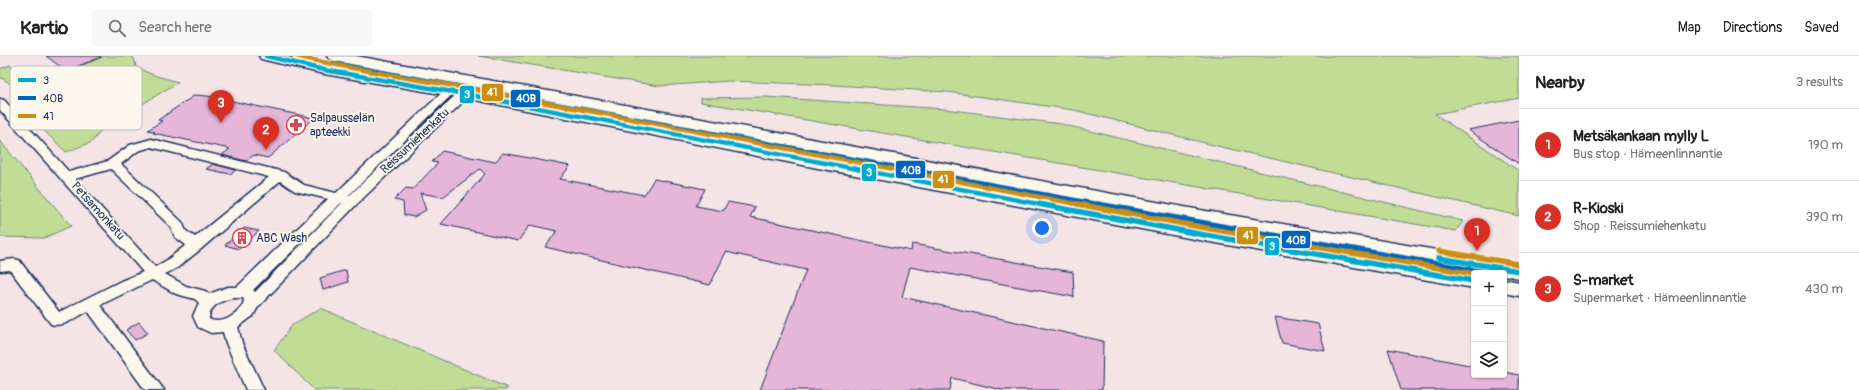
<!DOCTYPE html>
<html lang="en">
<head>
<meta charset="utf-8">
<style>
  :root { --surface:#fff; --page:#f6f6f6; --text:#202124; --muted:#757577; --line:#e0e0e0; --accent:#d93025 }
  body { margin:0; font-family:Pangolin,sans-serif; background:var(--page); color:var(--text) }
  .controls { position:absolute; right:12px; bottom:12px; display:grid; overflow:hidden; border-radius:4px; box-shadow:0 1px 3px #0004 }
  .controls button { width:36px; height:36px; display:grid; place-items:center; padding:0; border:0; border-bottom:1px solid var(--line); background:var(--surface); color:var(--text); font:20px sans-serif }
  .you { position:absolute; left:1042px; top:172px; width:14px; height:14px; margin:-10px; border:3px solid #fff; border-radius:50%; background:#1a73e8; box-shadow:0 0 0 6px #1a73e833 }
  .badge { display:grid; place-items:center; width:26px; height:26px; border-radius:50%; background:var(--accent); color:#fff; font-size:13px; font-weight:700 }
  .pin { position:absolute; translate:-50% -33px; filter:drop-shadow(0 1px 2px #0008) }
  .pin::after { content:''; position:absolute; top:21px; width:14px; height:12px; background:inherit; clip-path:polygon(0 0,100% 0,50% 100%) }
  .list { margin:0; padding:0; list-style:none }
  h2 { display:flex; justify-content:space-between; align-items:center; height:52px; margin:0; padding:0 16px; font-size:17px }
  h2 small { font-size:13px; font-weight:400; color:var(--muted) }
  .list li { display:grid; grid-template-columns:26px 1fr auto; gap:12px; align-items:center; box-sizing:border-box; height:72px; padding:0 16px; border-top:1px solid var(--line) }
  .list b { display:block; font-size:15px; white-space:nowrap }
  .list p { margin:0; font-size:13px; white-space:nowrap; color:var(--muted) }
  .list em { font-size:13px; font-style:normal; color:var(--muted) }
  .icon { flex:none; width:22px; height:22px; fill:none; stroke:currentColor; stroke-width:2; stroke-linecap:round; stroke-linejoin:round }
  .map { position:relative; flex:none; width:1519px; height:334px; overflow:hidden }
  header { display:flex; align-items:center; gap:24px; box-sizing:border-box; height:56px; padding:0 20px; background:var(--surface); border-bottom:1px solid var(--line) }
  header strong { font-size:19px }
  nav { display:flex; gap:22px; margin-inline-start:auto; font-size:14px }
  .search { width:280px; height:36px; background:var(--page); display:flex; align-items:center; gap:10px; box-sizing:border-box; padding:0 14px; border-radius:4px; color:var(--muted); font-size:15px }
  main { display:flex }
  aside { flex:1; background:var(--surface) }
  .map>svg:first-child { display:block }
  .green { fill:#c1dd95; stroke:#6e867a }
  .building { fill:#e5b6d8; stroke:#1b2f5e }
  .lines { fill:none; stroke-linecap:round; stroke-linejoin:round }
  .minor-casing { stroke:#1b2f5e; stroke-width:3 }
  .major-casing { stroke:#1b2f5e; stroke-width:3 }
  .minor { fill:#fbf7ec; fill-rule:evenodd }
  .major { fill:#fbf7ec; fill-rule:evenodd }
  .bus-1-far1-casing { stroke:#fbf7ec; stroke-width:7 }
  .bus-1-casing { stroke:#fbf7ec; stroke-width:8 }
  .bus-2-far1-casing { stroke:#fbf7ec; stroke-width:7 }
  .bus-2-casing { stroke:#fbf7ec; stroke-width:8 }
  .bus-3-far1-casing { stroke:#fbf7ec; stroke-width:7 }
  .bus-3-casing { stroke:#fbf7ec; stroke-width:8 }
  .bus-1-far1 { stroke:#00a9ce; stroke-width:4.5 }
  .bus-1 { stroke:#00a9ce; stroke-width:5.5 }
  .bus-2-far1 { stroke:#0065bd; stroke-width:4.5 }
  .bus-2 { stroke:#0065bd; stroke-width:5.5 }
  .bus-3-far1 { stroke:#cb8e13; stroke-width:4.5 }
  .bus-3 { stroke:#cb8e13; stroke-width:5.5 }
  .labels { text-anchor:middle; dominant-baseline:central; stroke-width:3.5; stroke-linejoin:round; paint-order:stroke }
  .poi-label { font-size:12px; fill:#1b2f5e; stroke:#fbf7ec; text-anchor:start }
  .street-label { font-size:12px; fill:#1b2f5e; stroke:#fbf7ec }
  .key { fill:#fbf7ec; stroke:#b8bbc1; stroke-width:1 }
  .key-label { font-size:11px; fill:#1b2f5e }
  .line-badge { stroke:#fbf7ec; stroke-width:1.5 }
  .badge-label { font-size:11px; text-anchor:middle; font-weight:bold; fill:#fff }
</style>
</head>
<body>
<header>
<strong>Kartio</strong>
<div class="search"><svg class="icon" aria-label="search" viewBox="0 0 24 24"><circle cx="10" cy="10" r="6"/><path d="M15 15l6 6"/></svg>Search here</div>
<nav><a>Map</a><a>Directions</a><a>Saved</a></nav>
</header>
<main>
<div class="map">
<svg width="1519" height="334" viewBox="0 0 1519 334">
  <rect width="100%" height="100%" fill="#f4e4e6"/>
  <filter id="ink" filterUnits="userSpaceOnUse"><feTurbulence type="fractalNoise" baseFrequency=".025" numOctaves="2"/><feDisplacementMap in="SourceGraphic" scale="8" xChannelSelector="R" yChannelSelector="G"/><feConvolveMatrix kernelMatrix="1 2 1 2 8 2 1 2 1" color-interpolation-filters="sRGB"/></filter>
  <g filter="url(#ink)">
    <path class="green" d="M105 0H129L134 2 136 11 153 19 178 26 101 74 92 86 66 96 38 69 65 59 30 41 0 21V13L10 9 38 27Z
      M478 0H1519V42L1435 58 1519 115V160L1209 88 1074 54 948 36 833 29 729 25 659 30Z
      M766 41 945 53 1061 68 1463 165 1456 175 701 46V42Z
      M0 85 71 170 44 182 0 181Z
      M321 252 334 258 508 332 506 334H314L274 294 293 268Z"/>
    <path class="building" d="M46 0H101V1L66 15Z
      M195 39 207 40 314 62 268 102 254 99 246 105 222 99 230 93 153 77 155 76 148 74 162 65 158 64Z
      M1519 64V108L1468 74Z
      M442 95 495 106 503 97 570 110 560 123 644 139 654 123 705 133 696 150 723 155 728 146 755 151 750 161 911 195 912 188 1073 216 1074 241 910 211 902 241 1103 285 1102 334H1002L952 322 950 334H760L806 214 726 196 710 229 545 191 557 175 530 169 518 185 441 168 485 118 480 113 443 141 420 137 426 154 414 161 404 159 403 146 394 144 406 132 413 133 438 107 432 106Z
      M213 108 236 114 230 118 206 113Z
      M244 172 259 175 239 193 225 189Z
      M346 214 348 226 323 234 320 222Z
      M1275 261 1318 268 1325 295 1282 287Z
      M139 266 148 277 135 284 126 274Z
      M1388 293 1474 310V319H1504V316L1519 319V334H1401Z"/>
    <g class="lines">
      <g class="minor-casing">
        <path id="minor" d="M471 22 475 23 478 30 469 40 357 148 258 251 253 260 238 271 242 287 264 334H246L226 287 223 276 211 277 198 271 193 260 199 247 195 243 176 238 152 224 100 249 164 334H145L88 255C77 261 63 272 51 268L10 214 0 215V205L14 203 19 204 59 256 121 225 143 216 0 54V43L4 44 69 116 108 105 130 89 151 83 284 116 304 129 336 137 451 28ZM465 30 349 140H348L437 53 459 32ZM151 91 269 121 195 181 186 175 182 166 121 108 138 95ZM111 113 171 171 175 181 186 189 167 204 155 211 75 123ZM280 125 295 135 328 143 237 231H228L209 238 205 235 186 230 165 218 177 212 201 193ZM341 147H342L255 236 253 234ZM233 242H243L244 244C242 257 222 270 209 263 209 250 222 244 233 242Z"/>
      </g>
      <g class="major-casing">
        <path id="major" d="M259 0H284L324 10 465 34 823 103 1210 174 1474 218V232L1210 186 823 113 465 42 324 18 261 3Z
          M327 0H356L1206 155 1519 208V222L1504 219V217H1492L1206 167 471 29 436 24 334 4 329 3Z
          M1504 223 1519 226V240L1504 237Z"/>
      </g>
      <use href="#minor" class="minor"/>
      <use href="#major" class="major"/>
      <g class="bus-1-far1-casing">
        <path id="bus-1-far1" d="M266 0 324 14 465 38 1044 149"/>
      </g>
      <g class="bus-1-casing">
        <path id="bus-1" d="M1038 148 1210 180 1474 225
          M1438 202 1519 215"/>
      </g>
      <g class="bus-2-far1-casing">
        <path id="bus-2-far1" d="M333 7 1102 149"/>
      </g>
      <g class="bus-2-casing">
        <path id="bus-2" d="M1097 148 1489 217"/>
      </g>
      <g class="bus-3-far1-casing">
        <path id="bus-3-far1" d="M296 0C370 18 446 27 521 42 708 78 895 114 1082 149"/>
      </g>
      <g class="bus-3-casing">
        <path id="bus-3" d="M1077 148 1211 173 1474 218
          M1439 195 1519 208"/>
      </g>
      <use href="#bus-1-far1" class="bus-1-far1"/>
      <use href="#bus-1" class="bus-1"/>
      <use href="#bus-2-far1" class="bus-2-far1"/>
      <use href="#bus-2" class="bus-2"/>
      <use href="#bus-3-far1" class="bus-3-far1"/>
      <use href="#bus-3" class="bus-3"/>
    </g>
  </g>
  <defs>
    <g id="pharmacy-ring" transform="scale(1)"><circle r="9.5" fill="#fbf7ec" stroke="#d1495b" stroke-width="1.5"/><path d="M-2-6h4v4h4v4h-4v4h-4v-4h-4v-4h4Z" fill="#d1495b"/></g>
    <g id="building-ring" transform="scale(1)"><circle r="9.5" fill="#fbf7ec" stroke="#d1495b" stroke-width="1.5"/><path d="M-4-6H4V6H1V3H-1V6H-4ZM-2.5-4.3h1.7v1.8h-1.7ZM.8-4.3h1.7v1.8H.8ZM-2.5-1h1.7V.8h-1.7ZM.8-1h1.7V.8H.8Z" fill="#d1495b"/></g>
  </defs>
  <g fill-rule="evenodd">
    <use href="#pharmacy-ring" x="296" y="69"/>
    <use href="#building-ring" x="242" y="182"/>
  </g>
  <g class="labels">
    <g class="poi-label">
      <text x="310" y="62">Salpausselän<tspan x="310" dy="14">apteekki</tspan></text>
      <text x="256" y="182">ABC Wash</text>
    </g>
    <g class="street-label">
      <text transform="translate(415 85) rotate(-43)">Reissumiehenkatu</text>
      <text transform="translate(98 155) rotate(48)">Petsamonkatu</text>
    </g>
  </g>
  <rect x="10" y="10" width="132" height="64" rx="6" class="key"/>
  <rect x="18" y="22" width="18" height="4" fill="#00a9ce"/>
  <rect x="18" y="40" width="18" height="4" fill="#0065bd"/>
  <rect x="18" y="58" width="18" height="4" fill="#cb8e13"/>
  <g class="key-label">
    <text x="43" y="28">3</text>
    <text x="43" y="46">40B</text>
    <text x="43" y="64">41</text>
  </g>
  <g class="line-badge">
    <rect x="481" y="27" width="23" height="19" rx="4" fill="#cb8e13"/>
    <rect x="459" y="29" width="16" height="19" rx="4" fill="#00a9ce"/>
    <rect x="510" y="33" width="31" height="19" rx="4" fill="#0065bd"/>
    <rect x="895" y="104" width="31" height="19" rx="4" fill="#0065bd"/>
    <rect x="861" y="107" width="16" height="19" rx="4" fill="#00a9ce"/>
    <rect x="932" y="114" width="23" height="19" rx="4" fill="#cb8e13"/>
    <rect x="1236" y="170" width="23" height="19" rx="4" fill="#cb8e13"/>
    <rect x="1281" y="174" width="30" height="19" rx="4" fill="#0065bd"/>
    <rect x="1264" y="181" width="16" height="19" rx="4" fill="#00a9ce"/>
  </g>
  <g class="badge-label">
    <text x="492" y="40">41</text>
    <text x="467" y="42">3</text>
    <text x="526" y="46">40B</text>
    <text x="911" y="118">40B</text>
    <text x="869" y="120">3</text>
    <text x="943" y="127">41</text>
    <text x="1248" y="183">41</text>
    <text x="1296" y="188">40B</text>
    <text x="1272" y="194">3</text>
  </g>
</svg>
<div class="controls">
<button>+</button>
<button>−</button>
<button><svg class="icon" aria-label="layers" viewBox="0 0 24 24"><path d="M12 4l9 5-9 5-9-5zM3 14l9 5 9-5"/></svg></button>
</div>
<div class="you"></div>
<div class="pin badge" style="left:1477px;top:195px">1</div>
<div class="pin badge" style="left:266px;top:94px">2</div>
<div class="pin badge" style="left:221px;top:67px">3</div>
</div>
<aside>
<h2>Nearby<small>3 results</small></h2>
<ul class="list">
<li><span class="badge">1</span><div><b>Metsäkankaan mylly L</b><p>Bus stop · Hämeenlinnantie</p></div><em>190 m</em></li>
<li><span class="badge">2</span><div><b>R-Kioski</b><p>Shop · Reissumiehenkatu</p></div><em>390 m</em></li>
<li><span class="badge">3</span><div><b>S-market</b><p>Supermarket · Hämeenlinnantie</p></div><em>430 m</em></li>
</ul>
</aside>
</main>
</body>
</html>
